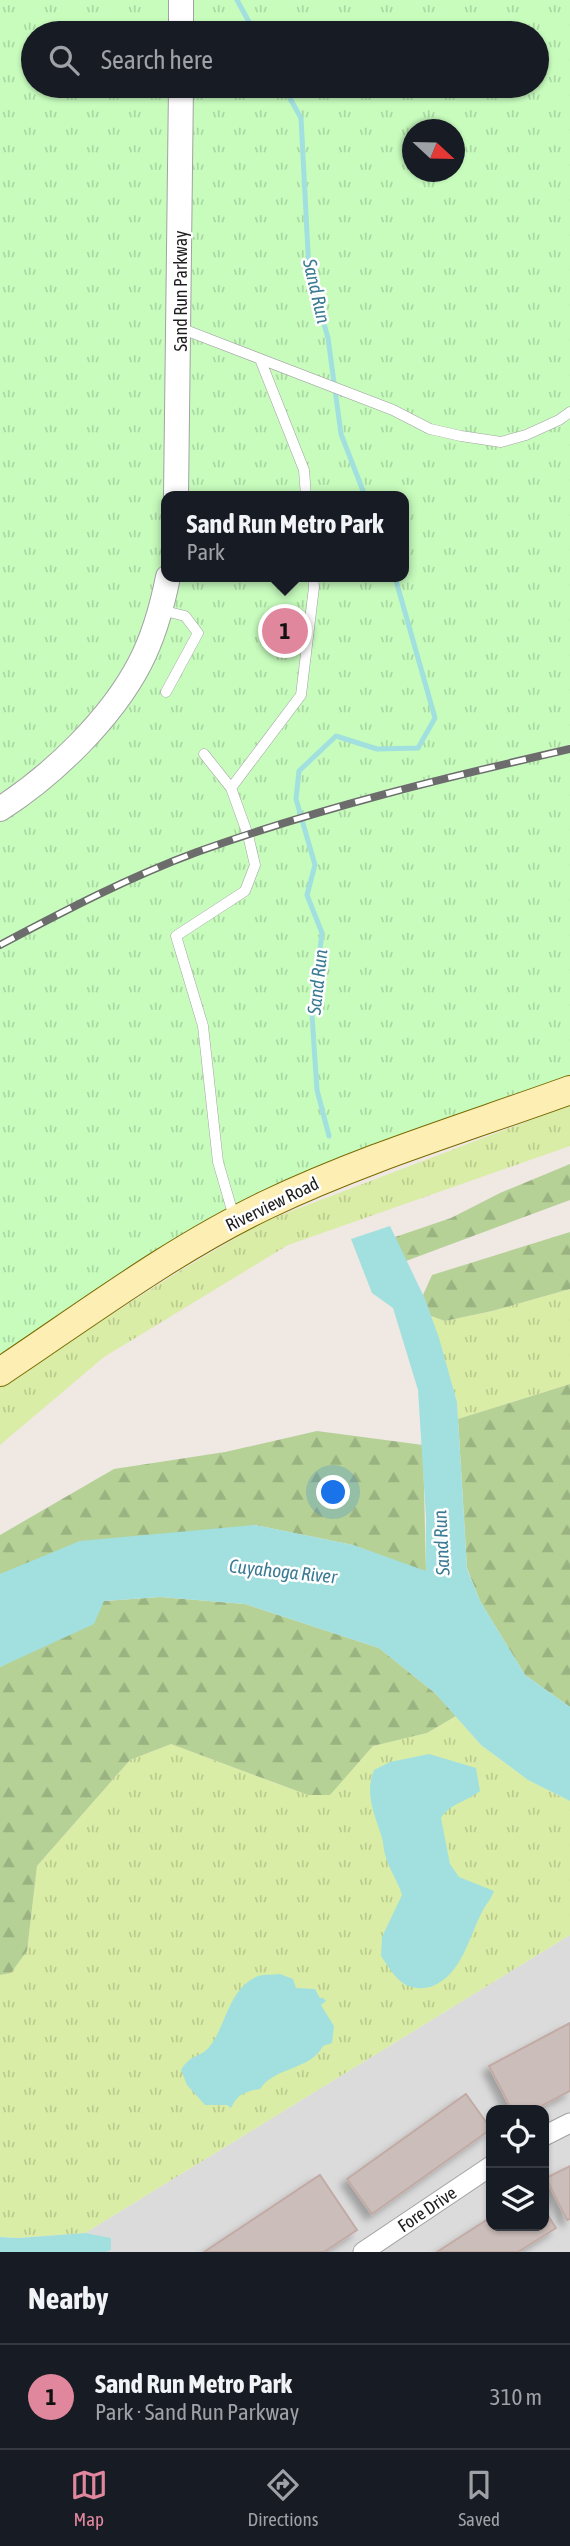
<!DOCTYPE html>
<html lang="en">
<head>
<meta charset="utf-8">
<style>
  :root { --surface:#171b24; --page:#242831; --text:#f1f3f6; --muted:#9ea1a6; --line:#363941; --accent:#e0869d }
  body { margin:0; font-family:"Asap Condensed",sans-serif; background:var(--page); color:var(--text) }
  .controls { position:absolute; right:21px; bottom:21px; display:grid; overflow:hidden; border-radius:14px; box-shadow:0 2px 5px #0004 }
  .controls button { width:63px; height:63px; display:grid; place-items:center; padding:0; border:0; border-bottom:2px solid var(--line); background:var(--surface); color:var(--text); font:35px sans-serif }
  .compass { position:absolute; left:402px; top:119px; width:63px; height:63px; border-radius:50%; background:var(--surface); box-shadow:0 2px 5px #0004; rotate:112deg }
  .you { position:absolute; left:334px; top:1493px; width:24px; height:24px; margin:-18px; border:5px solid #fff; border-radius:50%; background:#1a73e8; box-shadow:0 0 0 10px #1a73e833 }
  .badge { display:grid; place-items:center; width:46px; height:46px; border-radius:50%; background:var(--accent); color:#111; font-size:23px; font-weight:700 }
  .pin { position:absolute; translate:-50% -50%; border:4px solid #fff; box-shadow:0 2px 7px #0006 }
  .popup { position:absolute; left:161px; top:491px; width:248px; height:91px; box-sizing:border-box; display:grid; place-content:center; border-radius:14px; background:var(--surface); filter:drop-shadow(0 2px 5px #0005); font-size:23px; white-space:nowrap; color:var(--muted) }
  .popup b { font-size:26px; color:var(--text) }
  .popup::after { content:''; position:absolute; left:50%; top:100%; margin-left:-14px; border:14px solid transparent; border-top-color:var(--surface) }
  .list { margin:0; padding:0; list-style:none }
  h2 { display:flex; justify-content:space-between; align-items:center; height:91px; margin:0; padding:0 28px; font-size:30px }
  h2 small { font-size:23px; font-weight:400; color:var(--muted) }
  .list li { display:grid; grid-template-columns:46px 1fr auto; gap:21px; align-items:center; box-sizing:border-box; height:105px; padding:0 28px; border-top:2px solid var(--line) }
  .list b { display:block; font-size:26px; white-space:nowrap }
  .list p { margin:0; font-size:23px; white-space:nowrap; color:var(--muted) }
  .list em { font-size:23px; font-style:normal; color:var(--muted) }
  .icon { flex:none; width:38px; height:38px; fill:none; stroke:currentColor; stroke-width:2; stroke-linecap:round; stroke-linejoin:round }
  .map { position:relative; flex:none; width:570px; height:2252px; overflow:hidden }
  .search { position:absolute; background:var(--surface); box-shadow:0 2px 5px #0004; left:21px; right:21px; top:21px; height:77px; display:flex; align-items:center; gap:18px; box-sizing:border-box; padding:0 24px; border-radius:38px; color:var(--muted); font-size:26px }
  .sheet { height:196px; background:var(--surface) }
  nav { display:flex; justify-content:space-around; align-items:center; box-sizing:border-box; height:98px; border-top:2px solid var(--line); background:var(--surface); font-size:19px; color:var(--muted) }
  nav a { display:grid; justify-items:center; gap:4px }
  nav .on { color:var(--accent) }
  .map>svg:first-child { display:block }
  .residential { fill:#dcdbdb; fill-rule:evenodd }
  .grass { fill:url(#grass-tufts) }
  .forest { fill:url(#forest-firs) }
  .park { fill:url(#park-tufts); fill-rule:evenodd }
  .water { fill:#a1e0df }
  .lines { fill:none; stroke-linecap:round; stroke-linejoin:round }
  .stream { stroke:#a1e0df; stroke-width:5 }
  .building { fill:#cbbdb9; stroke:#c2aba5; stroke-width:2; filter:url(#shadow) }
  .service-casing { stroke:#a2a2a2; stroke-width:11 }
  .minor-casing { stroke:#a2a2a2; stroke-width:21 }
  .tertiary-casing { stroke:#a2a2a2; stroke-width:26 }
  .secondary-casing { stroke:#7a6a00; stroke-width:30 }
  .service { stroke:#fff; stroke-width:10 }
  .minor { stroke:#fff; stroke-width:19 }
  .tertiary { stroke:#fff; stroke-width:24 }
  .secondary { stroke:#fdefb4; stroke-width:28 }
  .rail-casing { stroke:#6c6c6c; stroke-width:8 }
  .rail { stroke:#fff; stroke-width:5; stroke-dasharray:16; stroke-linecap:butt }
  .labels { text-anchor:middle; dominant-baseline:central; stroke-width:5; stroke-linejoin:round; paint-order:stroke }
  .street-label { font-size:18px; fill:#1e1e1e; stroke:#fff }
  .water-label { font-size:19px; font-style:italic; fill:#3b7b93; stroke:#fff }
</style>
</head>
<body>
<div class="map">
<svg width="570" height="2252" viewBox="0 0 570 2252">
  <defs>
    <pattern id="grass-tufts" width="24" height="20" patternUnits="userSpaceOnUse" patternTransform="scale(1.75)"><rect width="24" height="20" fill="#daeda6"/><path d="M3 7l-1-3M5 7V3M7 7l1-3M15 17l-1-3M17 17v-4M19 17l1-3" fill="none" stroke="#bbcb8e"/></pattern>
    <pattern id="forest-firs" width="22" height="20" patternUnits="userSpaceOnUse" patternTransform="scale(1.75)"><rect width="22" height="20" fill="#b5d196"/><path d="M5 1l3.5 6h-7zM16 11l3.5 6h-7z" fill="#9bb381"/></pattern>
    <pattern id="park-tufts" width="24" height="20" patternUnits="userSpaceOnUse" patternTransform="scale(1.75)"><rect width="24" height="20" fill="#c7fcbd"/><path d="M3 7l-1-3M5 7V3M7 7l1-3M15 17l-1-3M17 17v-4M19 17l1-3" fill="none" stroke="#aad8a2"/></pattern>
    <filter id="shadow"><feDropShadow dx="-6" dy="6" stdDeviation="3.5" flood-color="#0004"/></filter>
  </defs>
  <rect width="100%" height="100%" fill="#efe8e3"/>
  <path class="residential" d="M570 1935V2252H55L85 2233ZM491 2110H544V2226H491Z"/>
  <path class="grass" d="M570 1105V1146L288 1245 104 1357 0 1445V1385L183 1269 263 1222Z
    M570 1289V1384L458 1419 457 1402 431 1316 445 1321 492 1311Z
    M456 1716 481 1745 528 1780 570 1801V1935L85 2233 18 2238 0 2237V1975L11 1973 27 1951 37 1866 130 1760 171 1744 308 1795H329L373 1746 427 1733Z"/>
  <path class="forest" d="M570 1164V1200L406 1261 395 1237 451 1218 500 1193Z
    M570 1232V1289L492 1311 445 1321 431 1316 423 1295 432 1275Z
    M570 1384V1707L525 1675 480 1601 467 1568 458 1419Z
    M317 1431 423 1445 426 1572 353 1545 255 1525 0 1574V1535L114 1469 225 1452Z
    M160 1597 245 1604 379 1648 435 1693 456 1716 427 1733 373 1746 330 1795H308L171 1744 130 1760 37 1866 27 1951 11 1973 0 1975V1667L25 1654 104 1601Z"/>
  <path class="park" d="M0 0H570V1090L334 1174 0 1372ZM33 33H537V86H33ZM412 130H454V172H412ZM166 496H404V577H166Z"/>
  <path class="water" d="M390 1226 425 1299 439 1338 457 1402 467 1569 480 1601 525 1675 570 1707V1801L528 1780 481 1745 435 1693 379 1648 245 1604 160 1597 104 1601 94 1624 0 1667V1574L80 1541 255 1525 353 1545 426 1571V1517L418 1390 393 1308 372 1293 351 1239Z
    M429 1754 476 1768 480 1791C466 1802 451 1803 441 1818L450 1864 459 1877 494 1891C491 1899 487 1903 483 1910 469 1936 463 1973 433 1986 425 1989 414 1989 406 1985 395 1979 388 1966 381 1956L382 1937 402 1895C398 1881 388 1868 385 1854 383 1849 384 1844 382 1838 375 1815 364 1794 374 1770L390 1762Z
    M280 1974 293 1979 296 1988 315 1989 320 1998H323L326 2001 321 2005 334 2026 332 2043 323 2046C311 2070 274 2067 260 2089 246 2091 237 2094 231 2108L227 2105H205L187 2085 181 2070C191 2053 201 2058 210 2046 227 2024 228 1989 258 1976 264 1974 274 1975 280 1974Z
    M85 2233 111 2238V2250L105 2252H0V2237L18 2238Z"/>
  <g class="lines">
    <path class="stream" d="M237 0 255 33
      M283 86 301 118 309 271 328 338 341 434 365 496
      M329 1136 317 1090 312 1015 322 933 307 895 315 865 296 799 299 771 336 736 377 749 418 748 435 718 395 577"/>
  </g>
  <path class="building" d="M570 2023V2091L534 2110H512L489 2066Z
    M466 2094 491 2129 372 2214 347 2179Z
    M570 2166V2219L567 2220 546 2178Z
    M320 2175 357 2230 324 2252H204Z
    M544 2209 556 2228 518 2252H437L491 2217V2226H544Z"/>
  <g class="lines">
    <g class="service-casing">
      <path id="service" d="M180 328 393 410 430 429 461 436 501 442 526 435 559 420 570 412
        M260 359 304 470 306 496
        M161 610 185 616 198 633 166 692
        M204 754 231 788
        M234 1217 218 1162 203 1026 176 936 245 891 255 865 248 835 231 788 301 695 314 587 313 577"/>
    </g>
    <g class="minor-casing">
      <path id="minor" d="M544 2136 570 2123
        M363 2252 491 2166"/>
    </g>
    <g class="tertiary-casing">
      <path id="tertiary" d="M181 0V33
        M176 496 181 86
        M0 809C53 775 111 719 140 663 154 636 162 607 168 577"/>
    </g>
    <g class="secondary-casing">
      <path id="secondary" d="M0 1372C87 1314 172 1250 266 1205 364 1158 468 1127 570 1090"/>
    </g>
    <use href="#service" class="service"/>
    <use href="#minor" class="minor"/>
    <use href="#tertiary" class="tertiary"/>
    <use href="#secondary" class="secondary"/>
    <g class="rail-casing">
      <path id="rail" d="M0 945C64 911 129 877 197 852 319 808 444 778 570 749"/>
    </g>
    <use href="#rail" class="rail"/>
  </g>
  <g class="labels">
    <g class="street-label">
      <text transform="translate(180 291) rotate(-90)">Sand Run Parkway</text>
      <text transform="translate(272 1204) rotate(-26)">Riverview Road</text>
      <text transform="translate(427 2209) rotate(-34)">Fore Drive</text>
    </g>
    <g class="water-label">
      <text transform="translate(317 291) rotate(77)">Sand Run</text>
      <text transform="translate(317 982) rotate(-84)">Sand Run</text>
      <text transform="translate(441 1543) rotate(-93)">Sand Run</text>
      <text transform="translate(283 1571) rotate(6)">Cuyahoga River</text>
    </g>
  </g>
</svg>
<div class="controls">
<button><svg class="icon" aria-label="locate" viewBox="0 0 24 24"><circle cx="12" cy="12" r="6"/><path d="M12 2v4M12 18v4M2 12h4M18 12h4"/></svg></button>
<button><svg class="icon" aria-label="layers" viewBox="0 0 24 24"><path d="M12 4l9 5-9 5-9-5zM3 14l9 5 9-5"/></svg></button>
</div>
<svg class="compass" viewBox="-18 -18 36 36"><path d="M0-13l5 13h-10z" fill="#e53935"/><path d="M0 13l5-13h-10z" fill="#9ea1a6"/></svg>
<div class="you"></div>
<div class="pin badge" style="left:285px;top:631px">1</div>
<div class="popup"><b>Sand Run Metro Park</b>Park</div>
<div class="search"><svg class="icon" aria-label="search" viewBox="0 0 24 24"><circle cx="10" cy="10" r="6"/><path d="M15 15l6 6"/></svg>Search here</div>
</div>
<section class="sheet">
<h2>Nearby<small></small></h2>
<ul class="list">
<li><span class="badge">1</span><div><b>Sand Run Metro Park</b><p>Park · Sand Run Parkway</p></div><em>310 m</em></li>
</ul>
</section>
<nav>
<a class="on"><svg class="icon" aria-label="map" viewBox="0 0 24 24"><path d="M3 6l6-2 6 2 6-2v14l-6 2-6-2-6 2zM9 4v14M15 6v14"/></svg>Map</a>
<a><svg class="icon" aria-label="directions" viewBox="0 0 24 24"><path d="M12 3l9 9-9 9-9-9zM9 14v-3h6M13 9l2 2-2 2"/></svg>Directions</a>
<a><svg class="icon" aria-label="saved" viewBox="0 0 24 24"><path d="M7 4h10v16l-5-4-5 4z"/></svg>Saved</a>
</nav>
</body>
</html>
